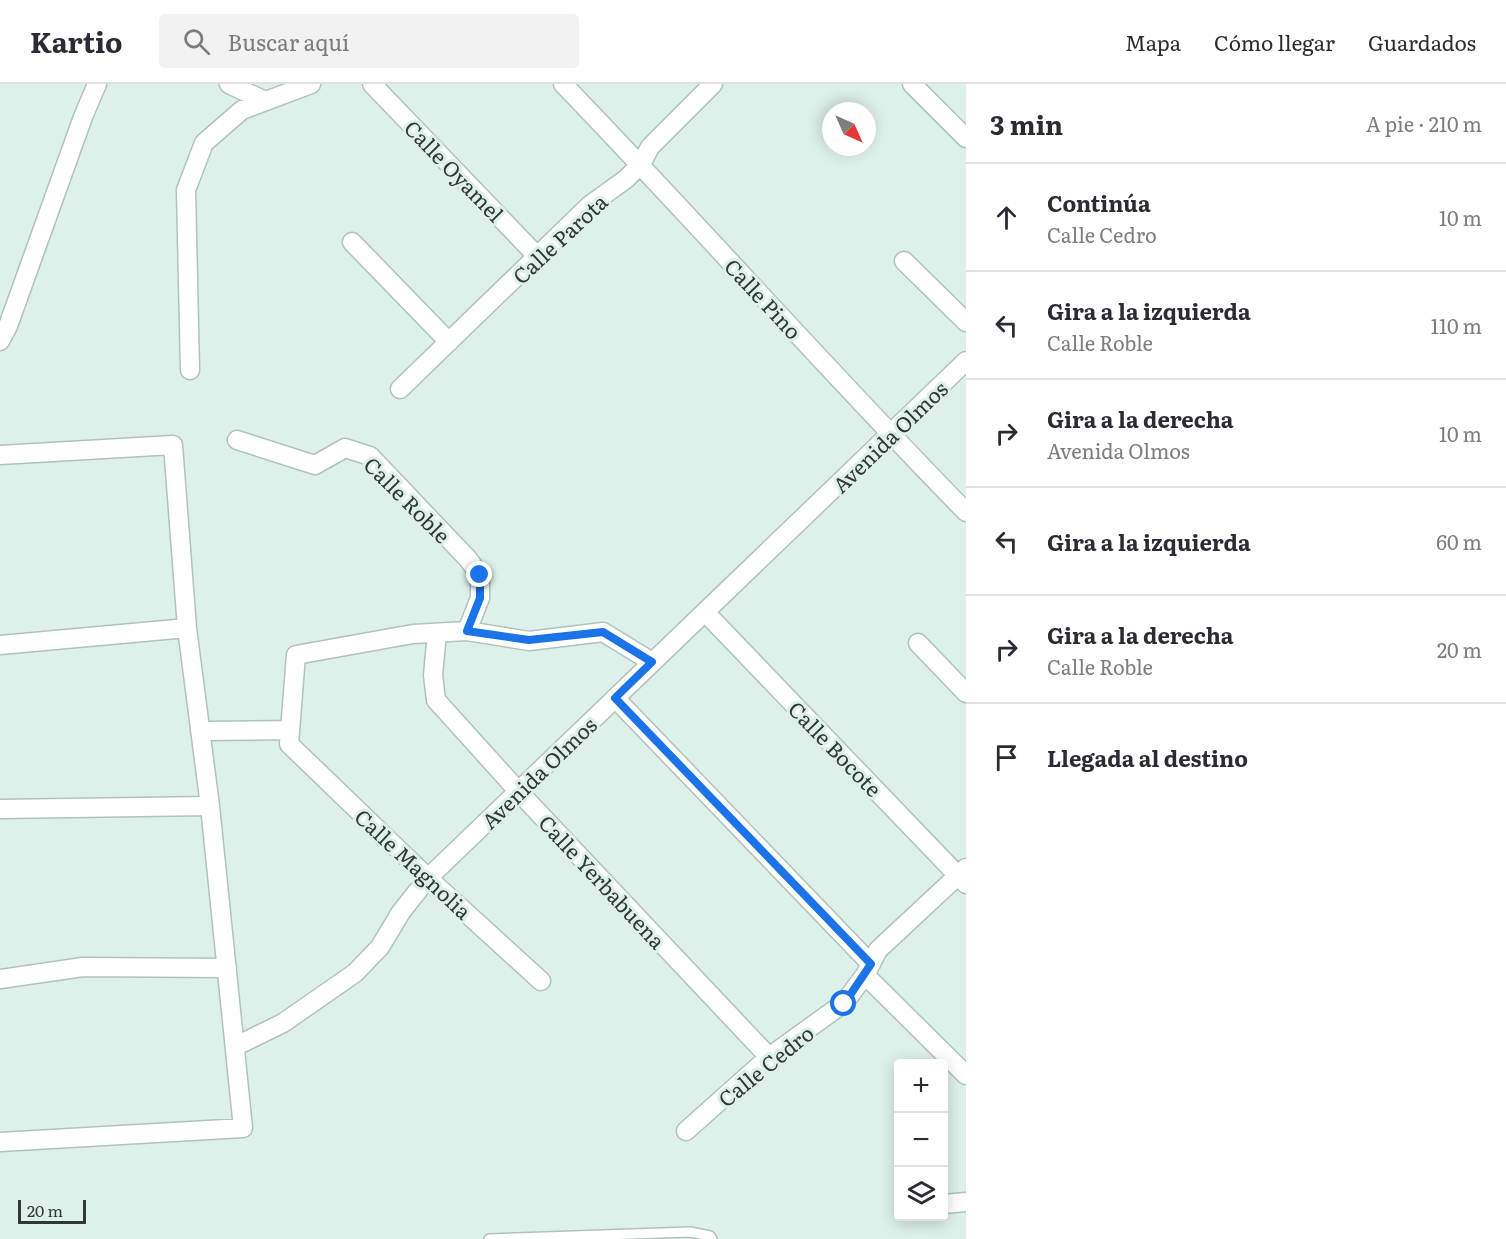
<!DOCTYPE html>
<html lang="es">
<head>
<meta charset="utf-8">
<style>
  :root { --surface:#fff; --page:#f2f2f3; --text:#2b2b33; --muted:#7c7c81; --line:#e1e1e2 }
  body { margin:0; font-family:Literata,serif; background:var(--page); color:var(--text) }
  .controls { position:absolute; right:18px; bottom:18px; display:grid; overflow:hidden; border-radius:6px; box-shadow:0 3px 15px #0003 }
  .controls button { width:54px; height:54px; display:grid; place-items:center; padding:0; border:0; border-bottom:2px solid var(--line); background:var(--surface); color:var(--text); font:30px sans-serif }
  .compass { position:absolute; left:822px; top:18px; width:54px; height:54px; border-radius:50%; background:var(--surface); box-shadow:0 3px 15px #0003; rotate:135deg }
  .scale { position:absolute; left:18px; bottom:15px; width:68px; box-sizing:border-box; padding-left:6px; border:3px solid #313835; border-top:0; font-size:16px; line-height:21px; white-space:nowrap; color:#313835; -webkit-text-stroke:4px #ddf1ea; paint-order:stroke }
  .stop { position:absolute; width:18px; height:18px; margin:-14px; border:4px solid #1a73e8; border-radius:50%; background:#fff }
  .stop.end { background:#1a73e8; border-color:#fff; box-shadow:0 2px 6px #0008 }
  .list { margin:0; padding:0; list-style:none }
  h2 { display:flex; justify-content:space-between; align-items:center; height:78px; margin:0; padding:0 24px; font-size:26px }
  h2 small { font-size:20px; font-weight:400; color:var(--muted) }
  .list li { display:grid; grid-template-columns:39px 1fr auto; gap:18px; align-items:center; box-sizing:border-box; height:108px; padding:0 24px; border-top:2px solid var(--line) }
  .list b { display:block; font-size:22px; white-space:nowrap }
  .list p { margin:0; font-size:20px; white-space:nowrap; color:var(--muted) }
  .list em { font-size:20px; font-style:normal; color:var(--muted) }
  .icon { flex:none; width:33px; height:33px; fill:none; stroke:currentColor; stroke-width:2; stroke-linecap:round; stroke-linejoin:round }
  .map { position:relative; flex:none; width:966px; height:1155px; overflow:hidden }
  header { display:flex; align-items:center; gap:36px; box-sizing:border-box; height:84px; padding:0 30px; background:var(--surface); border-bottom:2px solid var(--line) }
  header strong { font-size:28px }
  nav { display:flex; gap:33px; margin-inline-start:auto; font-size:21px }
  .search { width:420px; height:54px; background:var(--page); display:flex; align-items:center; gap:15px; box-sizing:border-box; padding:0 21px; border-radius:6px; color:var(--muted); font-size:22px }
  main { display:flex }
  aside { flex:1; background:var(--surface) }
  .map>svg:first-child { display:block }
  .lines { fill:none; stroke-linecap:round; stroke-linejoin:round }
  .service-casing { stroke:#afc2bb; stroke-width:12 }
  .minor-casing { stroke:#afc2bb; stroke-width:21 }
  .service { stroke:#fff; stroke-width:9 }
  .minor { stroke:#fff; stroke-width:18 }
  .route { stroke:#1a73e8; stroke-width:8 }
  .labels { text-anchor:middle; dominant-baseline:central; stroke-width:6; stroke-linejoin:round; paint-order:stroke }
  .street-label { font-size:21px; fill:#313835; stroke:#ddf1ea }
</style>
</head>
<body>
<header>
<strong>Kartio</strong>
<div class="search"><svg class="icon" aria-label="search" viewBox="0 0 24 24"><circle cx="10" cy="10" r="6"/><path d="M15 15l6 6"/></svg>Buscar aquí</div>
<nav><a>Mapa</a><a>Cómo llegar</a><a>Guardados</a></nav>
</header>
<main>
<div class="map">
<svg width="966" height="1155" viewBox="0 0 966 1155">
  <rect width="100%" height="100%" fill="#ddf1ea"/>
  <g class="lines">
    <g class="service-casing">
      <path id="service" d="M489 1155 690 1148 710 1152 712 1155"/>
    </g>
    <g class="minor-casing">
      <path id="minor" d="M229 0 265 17
        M372 0 537 172
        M563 0C699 141 829 288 966 428
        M912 0 966 54
        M352 158 449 258
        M904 177 966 238
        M0 257 8 242 83 33 97 0
        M190 286 186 106 204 59 242 26 311 0
        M400 305 590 121 626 95 641 80 650 63 713 0
        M237 356 315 381 345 364 370 372 468 475 480 491V514L467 547
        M0 371 173 361 187 544 210 722 243 1044 0 1058
        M705 528 966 800
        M437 549 433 591 436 616 519 708 769 973
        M918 559 966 609
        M0 561 187 544
        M615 614 871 880
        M200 647 290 646
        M0 725 210 722
        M865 891 966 991
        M0 895 83 883 227 884
        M541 897 428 794 289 660 296 571 413 550 467 547 529 557 603 548 652 578
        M236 962 283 939 355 889 380 863 401 828 428 794 966 277
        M686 1047 769 973 844 919 865 891 878 866 966 784
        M944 1120 966 1118"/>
    </g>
    <use href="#service" class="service"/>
    <use href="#minor" class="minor"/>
  </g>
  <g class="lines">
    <path class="route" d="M480 491V514L467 547 529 556 603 548 652 578 615 614 871 880 844 920"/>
  </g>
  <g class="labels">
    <g class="street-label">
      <text transform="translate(455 86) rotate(46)">Calle Oyamel</text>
      <text transform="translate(559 154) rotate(-43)">Calle Parota</text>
      <text transform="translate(764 214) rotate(47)">Calle Pino</text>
      <text transform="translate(889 352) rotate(-44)">Avenida Olmos</text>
      <text transform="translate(408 415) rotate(45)">Calle Roble</text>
      <text transform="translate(836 664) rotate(46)">Calle Bocote</text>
      <text transform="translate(538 688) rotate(-44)">Avenida Olmos</text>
      <text transform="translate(414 779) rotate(43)">Calle Magnolia</text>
      <text transform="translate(603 797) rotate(47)">Calle Yerbabuena</text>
      <text transform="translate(765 981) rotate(-39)">Calle Cedro</text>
    </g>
  </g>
</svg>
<div class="controls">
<button>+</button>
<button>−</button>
<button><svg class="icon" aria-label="layers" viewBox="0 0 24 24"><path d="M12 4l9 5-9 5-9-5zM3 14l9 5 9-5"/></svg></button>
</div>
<svg class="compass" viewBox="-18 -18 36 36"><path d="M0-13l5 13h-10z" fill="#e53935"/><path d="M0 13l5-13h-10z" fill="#7c7c81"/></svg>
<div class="scale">20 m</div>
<div class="stop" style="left:844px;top:920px"></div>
<div class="stop end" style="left:480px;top:491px"></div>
</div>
<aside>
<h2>3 min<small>A pie · 210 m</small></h2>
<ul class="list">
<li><svg class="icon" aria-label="ahead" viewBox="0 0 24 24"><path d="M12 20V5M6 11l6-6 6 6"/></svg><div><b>Continúa</b><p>Calle Cedro</p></div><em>10 m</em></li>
<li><svg class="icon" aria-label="left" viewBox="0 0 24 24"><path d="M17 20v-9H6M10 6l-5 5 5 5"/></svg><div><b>Gira a la izquierda</b><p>Calle Roble</p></div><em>110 m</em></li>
<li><svg class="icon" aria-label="right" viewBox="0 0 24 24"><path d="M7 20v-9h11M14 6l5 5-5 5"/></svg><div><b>Gira a la derecha</b><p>Avenida Olmos</p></div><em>10 m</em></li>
<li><svg class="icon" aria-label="left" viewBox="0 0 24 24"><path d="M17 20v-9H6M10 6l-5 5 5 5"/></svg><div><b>Gira a la izquierda</b></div><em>60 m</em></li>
<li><svg class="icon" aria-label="right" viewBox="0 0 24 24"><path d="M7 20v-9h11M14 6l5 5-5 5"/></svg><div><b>Gira a la derecha</b><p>Calle Roble</p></div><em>20 m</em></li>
<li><svg class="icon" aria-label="arrive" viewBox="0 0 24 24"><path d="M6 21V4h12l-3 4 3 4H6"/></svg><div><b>Llegada al destino</b></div></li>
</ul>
</aside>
</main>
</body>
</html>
